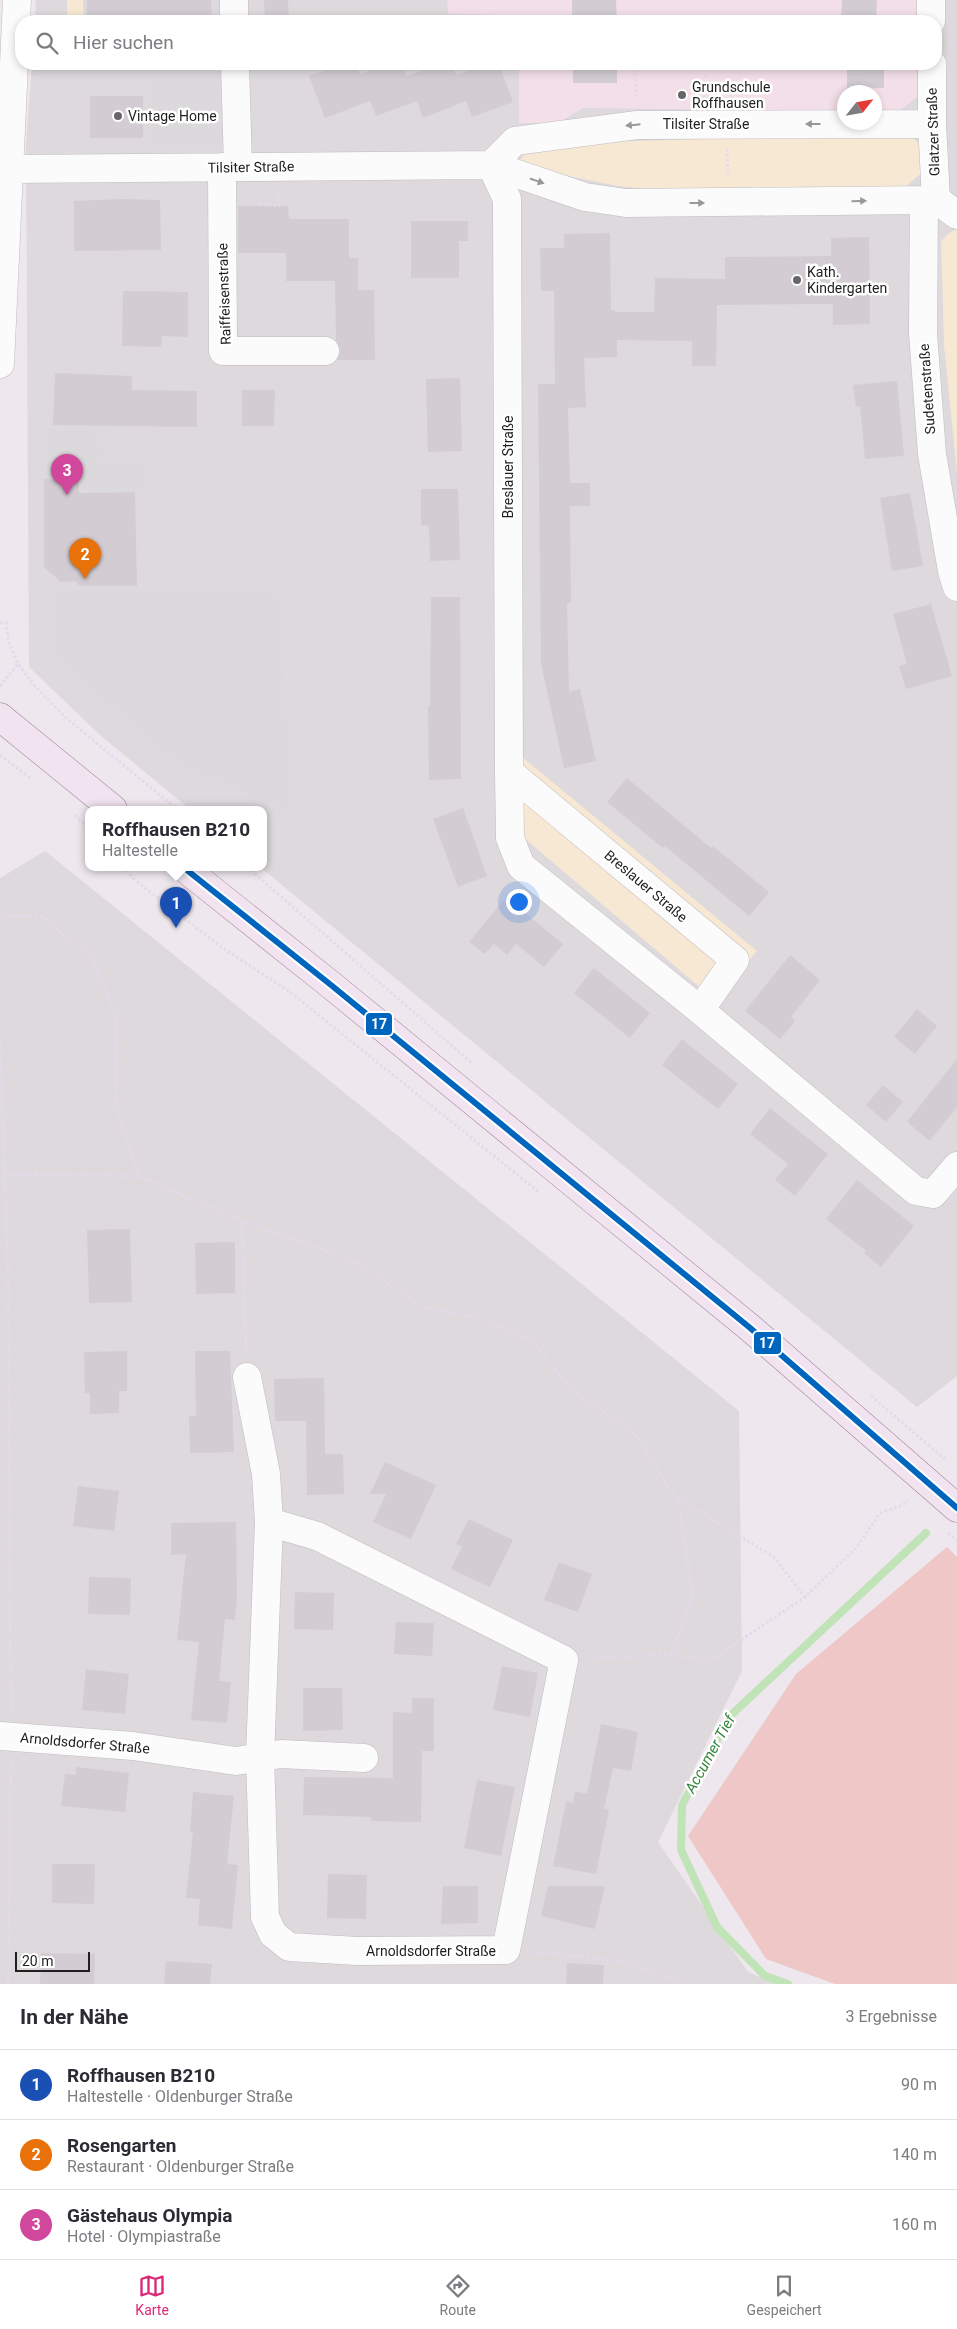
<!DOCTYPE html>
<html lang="de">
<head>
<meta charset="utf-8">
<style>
  :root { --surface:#fff; --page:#f7f7f7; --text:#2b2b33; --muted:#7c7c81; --line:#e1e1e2; --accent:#db2777 }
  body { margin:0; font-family:Roboto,sans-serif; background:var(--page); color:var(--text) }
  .compass { position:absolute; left:837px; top:85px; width:45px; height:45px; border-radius:50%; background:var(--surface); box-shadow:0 2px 8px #0003; rotate:59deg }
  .scale { position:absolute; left:15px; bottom:12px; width:75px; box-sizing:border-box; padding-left:5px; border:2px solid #1f1f1f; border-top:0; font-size:14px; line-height:18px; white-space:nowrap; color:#1f1f1f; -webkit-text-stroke:4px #fff; paint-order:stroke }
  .you { position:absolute; left:518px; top:901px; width:18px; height:18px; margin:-12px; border:4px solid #fff; border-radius:50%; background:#1a73e8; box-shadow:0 0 0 8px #1a73e833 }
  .badge { display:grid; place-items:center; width:32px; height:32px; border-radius:50%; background:var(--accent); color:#fff; font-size:16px; font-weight:700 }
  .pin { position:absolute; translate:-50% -41px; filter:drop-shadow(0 1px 2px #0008) }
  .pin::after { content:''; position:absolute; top:26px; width:18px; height:15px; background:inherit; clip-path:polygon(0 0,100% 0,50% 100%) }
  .popup { position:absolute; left:85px; top:806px; width:182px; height:65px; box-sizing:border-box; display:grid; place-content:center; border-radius:10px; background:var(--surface); filter:drop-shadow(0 1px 4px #0005); font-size:16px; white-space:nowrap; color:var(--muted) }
  .popup b { font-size:19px; color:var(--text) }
  .popup::after { content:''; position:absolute; left:50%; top:100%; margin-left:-10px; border:10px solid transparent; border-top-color:var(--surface) }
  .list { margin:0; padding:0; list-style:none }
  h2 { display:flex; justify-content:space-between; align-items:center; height:65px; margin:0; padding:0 20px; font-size:21px }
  h2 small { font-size:16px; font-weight:400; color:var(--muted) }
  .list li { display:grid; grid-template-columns:32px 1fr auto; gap:15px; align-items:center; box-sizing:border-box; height:70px; padding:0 20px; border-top:1px solid var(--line) }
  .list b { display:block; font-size:19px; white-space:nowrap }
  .list p { margin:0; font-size:16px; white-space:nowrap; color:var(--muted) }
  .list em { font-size:16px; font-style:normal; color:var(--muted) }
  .icon { flex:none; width:28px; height:28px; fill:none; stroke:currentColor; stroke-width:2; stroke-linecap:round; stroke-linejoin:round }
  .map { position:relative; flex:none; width:957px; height:1984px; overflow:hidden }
  .search { position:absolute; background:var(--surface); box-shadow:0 2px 8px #0003; left:15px; right:15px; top:15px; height:55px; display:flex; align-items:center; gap:12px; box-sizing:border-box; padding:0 18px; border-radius:20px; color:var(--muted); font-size:19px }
  .sheet { height:275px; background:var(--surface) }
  nav { display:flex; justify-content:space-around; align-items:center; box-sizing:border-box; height:70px; border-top:1px solid var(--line); background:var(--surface); font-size:14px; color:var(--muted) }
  nav a { display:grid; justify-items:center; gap:2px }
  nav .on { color:var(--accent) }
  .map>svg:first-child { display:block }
  .residential { fill:#ddd9dc; fill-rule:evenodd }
  .education { fill:#f3dfe8 }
  .grass { fill:#eec7c6 }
  .park { fill:#f7e8d3 }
  .parking { fill:#dcd9dc }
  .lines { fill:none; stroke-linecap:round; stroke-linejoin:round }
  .stream { stroke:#c1e3b8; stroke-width:8 }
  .building { fill:#d3cdd3 }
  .minor-casing { stroke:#bfbcbf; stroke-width:29 }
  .major-casing { stroke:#a4839c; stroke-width:29 }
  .path { stroke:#e6d9eb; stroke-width:3; stroke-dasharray:2.5 2.5; stroke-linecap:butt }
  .minor { stroke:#fcfbfc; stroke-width:28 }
  .major { stroke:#f1e4f0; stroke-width:28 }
  .bus-1-casing { stroke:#fff; stroke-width:10 }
  .bus-1 { stroke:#0065bd; stroke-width:6 }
  .oneway { fill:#999899 }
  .poi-dot { fill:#676567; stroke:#fff; stroke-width:2 }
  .labels { text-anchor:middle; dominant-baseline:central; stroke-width:5; stroke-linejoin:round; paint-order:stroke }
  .poi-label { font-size:14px; fill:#1f1f1f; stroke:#fff; text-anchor:start }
  .street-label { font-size:14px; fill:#1f1f1f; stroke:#fff }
  .water-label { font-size:15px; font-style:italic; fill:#34853b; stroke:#fff }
  .line-badge { stroke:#fff; stroke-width:2 }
  .badge-label { font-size:14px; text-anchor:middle; font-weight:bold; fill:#fff }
</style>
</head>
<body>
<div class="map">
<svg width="957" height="1984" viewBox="0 0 957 1984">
  <rect width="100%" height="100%" fill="#eee7ed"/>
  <path class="residential" d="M36 0H957V1376L917 1407 260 867H264V809H190L101 736 29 667 26 143 32 64H936V21H35ZM844 92H874V122H844Z
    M45 851 739 1411 742 1671 658 1842 748 1972 775 1984H0V878Z"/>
  <path class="education" d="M447 0H918L917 21H519L518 15 448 14Z
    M519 64H917V97L898 112H875L874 92H844V111L583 108 558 123H519Z"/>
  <path class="grass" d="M947 1547 957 1557V1984H835L766 1959 688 1836 796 1674Z"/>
  <path class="park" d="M67 0H83L84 21H67Z
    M901 133C921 141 926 147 926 169L904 188 670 192 618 186 523 167 520 161 525 152 602 142Z
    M957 229V473L944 345 941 241 949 233Z
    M504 742 757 951 716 1001 503 820Z"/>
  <path class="parking" d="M222 66 223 145H147V67Z
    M47 428 103 429 102 463 145 465V492L82 490V476L46 475Z
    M278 588 293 812 179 765 50 654 51 590Z"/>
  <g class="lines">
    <path class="stream" d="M788 1984 765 1976 717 1927 681 1850 682 1805 730 1716 926 1533"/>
  </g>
  <path class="building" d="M87 0H211L212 21H87Z
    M264 0H288L289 21H265Z
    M572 0H616L617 21H572Z
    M842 0H877L876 21H841Z
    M342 64H356L360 74 388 64H402L407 76 439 64H452L456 75 486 64H499L513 102 472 117 466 101 423 118 417 101 376 116 370 101 325 118 309 76Z
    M573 64H617V83H573Z
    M847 64H884V88L847 89Z
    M90 96H143V138H90Z
    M121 199 160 200 161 250 74 251V201Z
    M238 206H288L289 219H349V258H358V290H374L375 360H337L341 351 336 341 335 281H286V253H238Z
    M411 221H468V241H459V278H411Z
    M610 233 611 310 617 312H654L655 278 725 279V257L831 256V238L869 237 870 324 833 325V304L717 305 716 366H692V341L617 340V357L584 358 586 407 568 408 570 483H590V506H570L571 603H567L569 692 580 689 596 761 564 768 541 664 538 384H555L554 291H541L540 248H564V234Z
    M123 291 188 292V337L162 336 161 347 122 346Z
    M55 373 132 376V390L197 391V427L53 425Z
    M460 378 462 451 428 452 426 379Z
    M897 381 904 456 865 459 860 406 856 407 853 385Z
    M242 390H275L274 426H242Z
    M44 479 79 481V493L135 492 137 586H80L75 581 61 582 44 567Z
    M421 489H458L460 560 430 561 429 526 421 525Z
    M910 493 923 566 892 571 880 498Z
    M431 597H460L461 779 429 780 428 706H430Z
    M931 604 952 676 906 689 899 666 907 664 893 614Z
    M627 778 711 848 713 846 769 892 749 916 665 846 663 848 607 802Z
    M463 808 487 876 458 887 433 819Z
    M506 897 563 944 544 967 516 944 507 955 494 944 485 954 469 942Z
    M790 955 820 980 791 1017 795 1021 780 1039 745 1011Z
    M594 968 650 1013 630 1038 574 993Z
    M917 1009 937 1026 915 1054 894 1037Z
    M682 1039 738 1084 718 1109 662 1065Z
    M957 1059V1107L930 1141 907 1122Z
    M883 1085 903 1102 886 1122 866 1105Z
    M770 1108 828 1154 795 1196 775 1180 788 1164 750 1134Z
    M857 1180 914 1226 881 1267 864 1253 866 1251 826 1219Z
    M130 1229 132 1302 89 1303 87 1230Z
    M235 1242V1293L196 1294 195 1243Z
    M127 1351V1391H119V1413L90 1414V1393H85L84 1352Z
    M195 1351H230L234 1452 190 1453 189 1416H196Z
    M324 1378 325 1454H343L344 1494 307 1495 306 1421H275L274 1379Z
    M385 1462 436 1485 411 1539 373 1522 386 1494H370Z
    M78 1486 119 1491 114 1531 73 1526Z
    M469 1519 513 1540 490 1587 451 1569 462 1547 456 1544Z
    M236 1522 237 1599 235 1620 225 1619 219 1681 231 1682 227 1723 191 1720 199 1642 177 1640 186 1554 171 1555V1523Z
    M559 1562 592 1574 578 1612 544 1600Z
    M89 1577 131 1578 130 1615 88 1614Z
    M295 1592 334 1593 333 1630 294 1629Z
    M396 1622 434 1623 432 1656 394 1654Z
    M502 1666 538 1673 530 1717 493 1710Z
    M86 1669 129 1674 125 1714 82 1710Z
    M303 1688H342L343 1730 303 1731Z
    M412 1698H434V1751H422L421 1822 371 1821V1817L303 1815 304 1777 393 1778V1712L412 1713Z
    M601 1724 638 1732 631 1771 613 1768 604 1809 609 1810 596 1874 553 1866 566 1801 573 1803 575 1791 587 1794Z
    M76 1767 129 1773 125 1812 61 1806 65 1774 76 1775Z
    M477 1780 515 1787 501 1856 464 1848Z
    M193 1792 234 1796 227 1864 238 1865 232 1929 198 1925 200 1899 186 1898 193 1832H190Z
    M52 1864H95L94 1904 52 1903Z
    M328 1874 367 1875 366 1919 327 1918Z
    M443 1886H478V1923L441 1924Z
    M548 1886H605L595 1929 541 1916Z
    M41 1953 95 1954 94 1984H40Z
    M166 1961 212 1964 210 1984H164Z
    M567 1963 604 1965 603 1984H566Z"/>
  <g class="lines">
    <g class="minor-casing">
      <path id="minor" d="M234 0V21
        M931 0V21
        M235 64 238 167
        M932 64V124L936 199
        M491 165 507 199 509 772 735 960 700 1010
        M491 165 515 141 637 125 932 124
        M222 167 223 351H325
        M10 169 491 165 585 197 626 203 924 200
        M936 199 924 200 923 333 932 454 952 571 957 587
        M936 199 957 215
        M0 364 17 0
        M509 772 510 838 521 866 700 1010 916 1191 933 1194 957 1166
        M247 1377 266 1474 269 1522 317 1536 564 1660 506 1950 357 1951 289 1947 273 1934 265 1917 260 1757 269 1522
        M0 1736 133 1746 236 1761 281 1754 364 1758"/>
    </g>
    <g class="major-casing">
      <path id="major" d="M0 717 113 809
        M183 867 331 985 749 1327 957 1508"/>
    </g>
    <path class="path" d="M635 69 636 99
      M704 98 706 76
      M727 149 728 175
      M249 202 279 206 278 192
      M0 623H6L9 643 18 664 33 684 66 718 177 809
      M0 686 18 664
      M0 755 30 778
      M75 815 89 829
      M123 867 136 881 220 946 290 992 540 1193
      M247 867 473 1064
      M0 918 5 916 42 917 92 957 115 1012 116 1105 139 1176
      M0 1040 8 1269 11 1711
      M5 1174 139 1176 242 1221 359 1263 422 1307 480 1318 534 1342 571 1390 636 1434 666 1484 678 1499 693 1596 671 1654
      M242 1221 246 1352
      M871 1396 946 1460
      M679 1499 774 1557 805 1597
      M948 1533 957 1541
      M589 1659 671 1654 708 1662 805 1597 856 1548 880 1513 903 1505 908 1500
      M532 1952 625 1961 684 1984
      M8 1984 11 1762"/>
    <use href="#minor" class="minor"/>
    <use href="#major" class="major"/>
    <g class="bus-1-casing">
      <path id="bus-1" d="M183 867 331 985 749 1327 957 1508"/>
    </g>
    <use href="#bus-1" class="bus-1"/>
  </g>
  <defs><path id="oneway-solid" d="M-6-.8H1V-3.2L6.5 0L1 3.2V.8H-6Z" transform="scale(1.25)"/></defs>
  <g class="oneway">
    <use href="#oneway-solid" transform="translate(813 124) rotate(-180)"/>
    <use href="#oneway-solid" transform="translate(633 125) rotate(174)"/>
    <use href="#oneway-solid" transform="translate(537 181) rotate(19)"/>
    <use href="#oneway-solid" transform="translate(859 201) rotate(-1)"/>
    <use href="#oneway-solid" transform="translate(697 203)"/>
  </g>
  <g class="poi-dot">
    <circle cx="682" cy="95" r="5"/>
    <circle cx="118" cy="116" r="5"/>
    <circle cx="797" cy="280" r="5"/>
  </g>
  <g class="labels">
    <g class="poi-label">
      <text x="692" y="87">Grundschule<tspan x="692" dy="16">Roffhausen</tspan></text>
      <text x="128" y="116">Vintage Home</text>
      <text x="807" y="272">Kath.<tspan x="807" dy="16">Kindergarten</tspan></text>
    </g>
    <g class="street-label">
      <text x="706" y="124">Tilsiter Straße</text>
      <text transform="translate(933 132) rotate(-92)">Glatzer Straße</text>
      <text transform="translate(251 167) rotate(-1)">Tilsiter Straße</text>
      <text transform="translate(224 294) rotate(-92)">Raiffeisenstraße</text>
      <text transform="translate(927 389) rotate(-94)">Sudetenstraße</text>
      <text transform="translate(508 467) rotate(-90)">Breslauer Straße</text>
      <text transform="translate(646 886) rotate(40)">Breslauer Straße</text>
      <text transform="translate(85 1743) rotate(5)">Arnoldsdorfer Straße</text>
      <text x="431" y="1951">Arnoldsdorfer Straße</text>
    </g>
    <g class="water-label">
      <text transform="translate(710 1754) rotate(-61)">Accumer Tief</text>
    </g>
  </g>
  <g class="line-badge">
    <rect x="365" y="1012" width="28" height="24" rx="5" fill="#0065bd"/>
    <rect x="753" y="1331" width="29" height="24" rx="5" fill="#0065bd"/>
  </g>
  <g class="badge-label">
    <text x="379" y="1029">17</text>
    <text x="767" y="1348">17</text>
  </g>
</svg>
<svg class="compass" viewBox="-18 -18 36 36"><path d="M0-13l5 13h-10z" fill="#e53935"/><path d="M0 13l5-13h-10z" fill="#7c7c81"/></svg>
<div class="scale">20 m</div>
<div class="you"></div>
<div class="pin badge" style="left:176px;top:928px;background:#1a4fb4">1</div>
<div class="popup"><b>Roffhausen B210</b>Haltestelle</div>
<div class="pin badge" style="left:85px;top:579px;background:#e8710a">2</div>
<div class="pin badge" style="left:67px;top:495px;background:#d1479c">3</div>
<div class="search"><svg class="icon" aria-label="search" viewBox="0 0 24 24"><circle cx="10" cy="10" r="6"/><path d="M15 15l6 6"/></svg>Hier suchen</div>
</div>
<section class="sheet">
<h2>In der Nähe<small>3 Ergebnisse</small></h2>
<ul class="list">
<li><span class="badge" style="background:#1a4fb4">1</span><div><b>Roffhausen B210</b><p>Haltestelle · Oldenburger Straße</p></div><em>90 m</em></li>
<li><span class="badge" style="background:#e8710a">2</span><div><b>Rosengarten</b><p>Restaurant · Oldenburger Straße</p></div><em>140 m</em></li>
<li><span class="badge" style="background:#d1479c">3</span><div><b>Gästehaus Olympia</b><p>Hotel · Olympiastraße</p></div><em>160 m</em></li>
</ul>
</section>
<nav>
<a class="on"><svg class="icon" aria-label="map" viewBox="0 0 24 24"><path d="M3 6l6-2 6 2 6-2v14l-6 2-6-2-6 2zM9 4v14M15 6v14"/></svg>Karte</a>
<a><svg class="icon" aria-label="directions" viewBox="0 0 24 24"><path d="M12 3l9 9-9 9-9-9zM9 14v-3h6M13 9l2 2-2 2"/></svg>Route</a>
<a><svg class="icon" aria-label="saved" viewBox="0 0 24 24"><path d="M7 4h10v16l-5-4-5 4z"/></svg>Gespeichert</a>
</nav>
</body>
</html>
